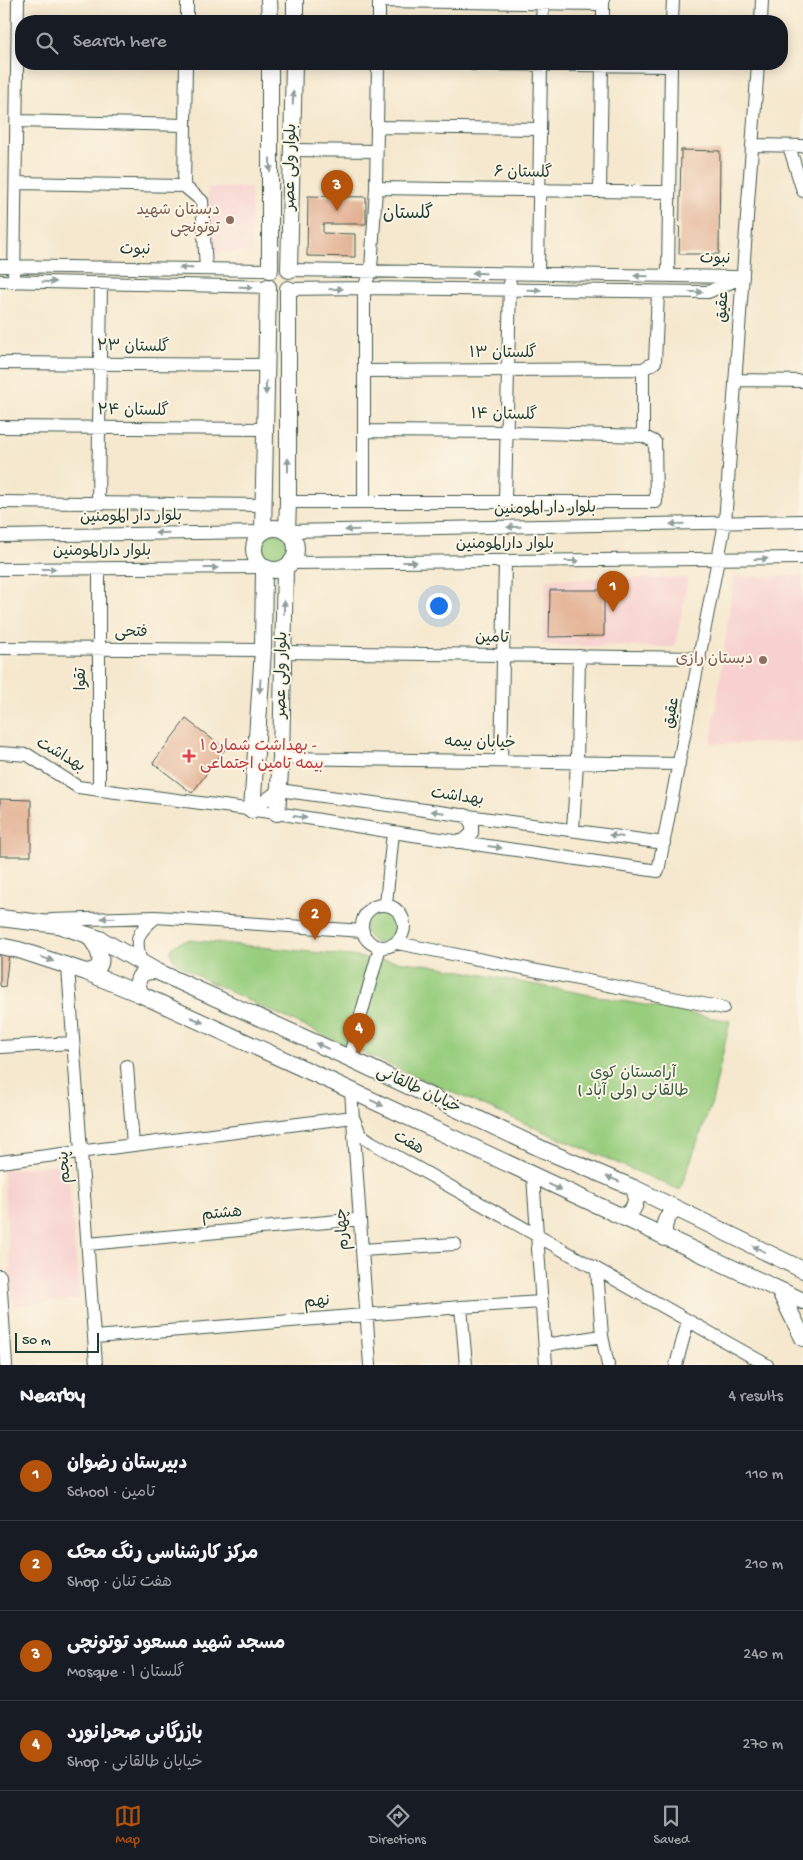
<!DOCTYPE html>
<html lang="en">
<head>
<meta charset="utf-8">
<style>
  :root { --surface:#171b24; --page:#242831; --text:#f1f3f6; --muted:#9ea1a6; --line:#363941; --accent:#b45309 }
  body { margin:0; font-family:"Gochi Hand","Playpen Sans Arabic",sans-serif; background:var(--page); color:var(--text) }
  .scale { position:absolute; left:15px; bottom:12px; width:84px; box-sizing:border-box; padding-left:5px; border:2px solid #1f3d34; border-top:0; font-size:14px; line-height:18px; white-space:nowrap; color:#1f3d34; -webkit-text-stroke:4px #fcf5e5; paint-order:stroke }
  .you { position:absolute; left:438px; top:605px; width:18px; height:18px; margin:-12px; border:4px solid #fff; border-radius:50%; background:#1a73e8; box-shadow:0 0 0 8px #1a73e833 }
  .badge { display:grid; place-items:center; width:32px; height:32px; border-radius:50%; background:var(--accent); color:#fff; font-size:16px; font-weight:700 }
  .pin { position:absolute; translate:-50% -41px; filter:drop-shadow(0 1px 2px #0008) }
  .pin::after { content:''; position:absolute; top:26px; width:18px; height:15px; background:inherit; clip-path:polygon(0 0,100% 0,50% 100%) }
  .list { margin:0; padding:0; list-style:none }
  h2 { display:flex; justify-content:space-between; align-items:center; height:65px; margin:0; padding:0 20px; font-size:21px }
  h2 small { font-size:16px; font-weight:400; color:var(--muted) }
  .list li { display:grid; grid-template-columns:32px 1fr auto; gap:15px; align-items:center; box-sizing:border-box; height:90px; padding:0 20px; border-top:1px solid var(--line) }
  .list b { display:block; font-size:19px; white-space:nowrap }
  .list p { margin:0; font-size:16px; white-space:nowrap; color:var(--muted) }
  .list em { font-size:16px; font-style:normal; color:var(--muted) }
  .icon { flex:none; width:28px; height:28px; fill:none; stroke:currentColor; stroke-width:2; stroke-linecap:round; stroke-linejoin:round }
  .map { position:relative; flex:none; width:803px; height:1365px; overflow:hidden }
  .search { position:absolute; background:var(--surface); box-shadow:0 2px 12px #0003; left:15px; right:15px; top:15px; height:55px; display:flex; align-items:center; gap:12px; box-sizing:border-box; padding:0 18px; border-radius:20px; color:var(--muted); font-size:19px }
  .sheet { height:425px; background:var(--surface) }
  nav { display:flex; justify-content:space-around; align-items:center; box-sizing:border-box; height:70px; border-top:1px solid var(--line); background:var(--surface); font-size:14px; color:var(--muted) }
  nav a { display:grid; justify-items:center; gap:2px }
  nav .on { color:var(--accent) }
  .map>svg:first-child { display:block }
  .built { fill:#f7d0cf }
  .green { fill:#98cd7e; stroke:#5c8559 }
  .building { fill:#e2af91 }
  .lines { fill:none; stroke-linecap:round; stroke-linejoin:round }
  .minor-casing { stroke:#3f574b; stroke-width:14 }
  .major-casing { stroke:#3f574b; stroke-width:18 }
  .minor { stroke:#fff; stroke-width:12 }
  .major { stroke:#fff; stroke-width:16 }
  .oneway { fill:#8f9e9a }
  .education-dot { fill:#8d6e63; stroke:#fcf5e5; stroke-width:2 }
  .health-dot { fill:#e0444e; stroke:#fcf5e5; stroke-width:2 }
  .labels { text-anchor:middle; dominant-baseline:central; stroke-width:4; stroke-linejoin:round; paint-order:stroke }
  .street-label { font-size:16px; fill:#1f3d34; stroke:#fcf5e5 }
  .education-label { font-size:16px; fill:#785e54; stroke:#fcf5e5; text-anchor:end }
  .health-label { font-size:16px; fill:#be3a42; stroke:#fcf5e5; text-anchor:start }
  .park-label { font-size:16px; fill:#375a43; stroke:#fcf5e5 }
  .neighbourhood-label { font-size:18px; fill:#1f3d34; stroke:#fcf5e5 }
</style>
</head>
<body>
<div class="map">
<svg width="803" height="1365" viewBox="0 0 803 1365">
  <rect width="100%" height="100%" fill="#fcf5e5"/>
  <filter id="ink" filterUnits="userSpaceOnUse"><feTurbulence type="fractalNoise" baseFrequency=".02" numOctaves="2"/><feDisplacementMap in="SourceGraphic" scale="10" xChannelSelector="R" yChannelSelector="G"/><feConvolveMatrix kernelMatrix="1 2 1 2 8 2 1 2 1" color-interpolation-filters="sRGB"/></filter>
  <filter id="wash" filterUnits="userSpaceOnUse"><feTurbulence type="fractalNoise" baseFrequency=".0096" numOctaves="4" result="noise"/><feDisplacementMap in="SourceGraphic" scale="20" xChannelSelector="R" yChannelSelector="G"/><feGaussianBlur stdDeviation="1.12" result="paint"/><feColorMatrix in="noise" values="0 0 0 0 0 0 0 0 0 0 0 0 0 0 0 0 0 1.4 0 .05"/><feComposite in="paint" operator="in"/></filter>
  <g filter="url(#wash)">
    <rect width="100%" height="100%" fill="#f5e8ce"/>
    <path class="built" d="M251 187 252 252 209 253 208 188Z
      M803 576V742L711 744 734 577Z
      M688 578 675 647 543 645 546 579Z
      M60 1164 68 1171 80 1299 13 1306 3 1170Z"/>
    <path class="green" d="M258 549a17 17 0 1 1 34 0a17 17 0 1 1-34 0Z
      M365 926a18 18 0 1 1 36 0a18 18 0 1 1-36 0Z
      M188 940 332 954 430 965 730 1021 712 1102 680 1190C522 1122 363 1056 208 981 192 973 146 951 188 940Z"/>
    <g id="blocks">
      <path class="building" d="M681 150 720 151 719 254H679Z
        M308 196 366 197V224H323V233L355 234V257L307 256Z
        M550 590H604V636L549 637Z
        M186 719 225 749 192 793 153 763Z
        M0 799 31 800V856H0Z
        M0 951 9 953 5 987 0 986Z"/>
    </g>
  </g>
  <g filter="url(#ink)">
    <use href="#blocks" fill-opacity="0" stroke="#3f574b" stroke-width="1"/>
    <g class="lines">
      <g class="minor-casing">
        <path id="minor" d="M379 1 603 4
          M187 21V0
          M379 21V0
          M542 21 543 3
          M603 21V0
          M672 21 673 0
          M761 21 762 0
          M473 64 671 66
          M17 121 185 125
          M377 127 540 129
          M752 145 803 146
          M789 146 803 191
          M292 150 376 151
          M16 183 184 186
          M184 186 186 64
          M184 186 202 201 206 269
          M376 188 669 192
          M600 191 602 64
          M0 266 270 270
          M289 270 738 277
          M538 274 541 64
          M668 276 671 64
          M0 281 268 287
          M14 282 18 0
          M288 289 364 288 708 292 743 277
          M0 363 266 365
          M643 369 655 362 658 292
          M364 371 643 369
          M735 380 803 381
          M0 427 265 429
          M364 431 506 432 643 436
          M505 501 510 283
          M0 502 263 505
          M288 502H656L655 442 643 436V369
          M364 502V288L371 270 376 188 378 64
          M98 503 101 284
          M287 531 803 521
          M0 536 263 532
          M291 563 803 558
          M0 569 264 567
          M0 648 263 650
          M283 652 700 658
          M0 753 28 755 78 787 277 813 393 832 658 871 725 523 758 64
          M281 758 679 764
          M501 761 505 561
          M99 790V568
          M252 810 279 790 664 843
          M573 830 577 762 579 656
          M457 842 464 840 472 833V824L465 815
          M386 904 393 832
          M362 926a21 21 0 1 1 42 0a21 21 0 1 1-42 0Z
          M51 920 156 917 363 931
          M397 943 723 1008
          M141 962C134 938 137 933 156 917
          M68 967 96 1365
          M0 1047 73 1043
          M349 1058 380 947
          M127 1066 133 1145
          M351 1091 370 1365
          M0 1162 353 1117 360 1134 371 1142 767 1365
          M533 1176 546 1365
          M88 1244 360 1219
          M362 1250 455 1244
          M597 1270 602 1336 608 1365
          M0 1276 6 1365
          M461 1307 466 1365
          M95 1337 461 1307 542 1302
          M545 1345 602 1336
          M676 1365 688 1321"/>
      </g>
      <g class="major-casing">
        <path id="major" d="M269 0 270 21
          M295 0V21
          M270 270V64
          M289 270 294 64
          M254 549a21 21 0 1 1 42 0a21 21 0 1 1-42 0Z
          M287 531 288 502V289
          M263 532 268 287
          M252 810 263 650 264 567
          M277 813 281 758 285 567
          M0 918 58 925 100 939 156 971 349 1058 544 1150 634 1188 803 1270
          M0 946 19 950 86 972 142 995 335 1083 803 1301
          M86 972C111 969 98 947 88 935
          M142 995C133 981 139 970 156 971
          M622 1217C634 1212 639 1201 634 1188
          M665 1238C662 1225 666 1216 677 1209
          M779 1290 803 1338"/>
      </g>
      <use href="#minor" class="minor"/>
      <use href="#major" class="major"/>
    </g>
    <defs><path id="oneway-solid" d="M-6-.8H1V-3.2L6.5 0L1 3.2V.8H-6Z" transform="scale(1.25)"/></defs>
    <g class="oneway">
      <use href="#oneway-solid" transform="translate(293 98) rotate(-89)"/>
      <use href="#oneway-solid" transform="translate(270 165) rotate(90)"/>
      <use href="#oneway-solid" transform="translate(186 268) rotate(-179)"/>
      <use href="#oneway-solid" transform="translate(479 273) rotate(-179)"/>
      <use href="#oneway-solid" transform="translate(641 276) rotate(-179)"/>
      <use href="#oneway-solid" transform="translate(49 282) rotate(1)"/>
      <use href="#oneway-solid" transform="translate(246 287) rotate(1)"/>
      <use href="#oneway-solid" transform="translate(336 289) rotate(-1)"/>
      <use href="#oneway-solid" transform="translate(534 290) rotate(1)"/>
      <use href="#oneway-solid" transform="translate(696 292)"/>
      <use href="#oneway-solid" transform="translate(266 388) rotate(91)"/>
      <use href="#oneway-solid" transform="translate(288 465) rotate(-90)"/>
      <use href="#oneway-solid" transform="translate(677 524) rotate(179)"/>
      <use href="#oneway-solid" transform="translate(514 527) rotate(179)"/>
      <use href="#oneway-solid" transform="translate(352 530) rotate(178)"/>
      <use href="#oneway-solid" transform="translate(162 533) rotate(179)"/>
      <use href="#oneway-solid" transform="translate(761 559) rotate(-1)"/>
      <use href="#oneway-solid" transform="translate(572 561)"/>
      <use href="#oneway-solid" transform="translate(410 562)"/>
      <use href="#oneway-solid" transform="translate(211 568)"/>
      <use href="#oneway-solid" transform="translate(49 569)"/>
      <use href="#oneway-solid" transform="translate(284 607) rotate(-89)"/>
      <use href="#oneway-solid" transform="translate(260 686) rotate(94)"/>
      <use href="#oneway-solid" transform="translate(438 812) rotate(-172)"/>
      <use href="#oneway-solid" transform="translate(300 817) rotate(9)"/>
      <use href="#oneway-solid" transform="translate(616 836) rotate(-172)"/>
      <use href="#oneway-solid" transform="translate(495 847) rotate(8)"/>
      <use href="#oneway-solid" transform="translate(108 918) rotate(178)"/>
      <use href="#oneway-solid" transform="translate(47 959) rotate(20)"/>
      <use href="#oneway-solid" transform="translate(197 1020) rotate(24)"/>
      <use href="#oneway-solid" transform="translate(322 1046) rotate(-156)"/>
      <use href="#oneway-solid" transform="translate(377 1103) rotate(25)"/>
      <use href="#oneway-solid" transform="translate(613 1179) rotate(-157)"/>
      <use href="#oneway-solid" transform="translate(555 1187) rotate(25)"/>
      <use href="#oneway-solid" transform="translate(759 1249) rotate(-154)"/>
    </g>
  </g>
  <g class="education-dot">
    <circle cx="230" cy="220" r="5"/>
    <circle cx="763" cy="660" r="5"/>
  </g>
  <path class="health-dot" d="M186.5 748.5h5v5h5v5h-5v5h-5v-5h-5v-5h5z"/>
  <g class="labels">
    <g class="street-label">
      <text transform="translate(292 167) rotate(-89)">بلوار ولی عصر</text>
      <text transform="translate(523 174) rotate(1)">گلستان ۶</text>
      <text transform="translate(135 251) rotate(1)">نبوت</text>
      <text transform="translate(715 260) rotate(1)">نبوت</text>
      <text transform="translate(724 307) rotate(-86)">عقیق</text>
      <text transform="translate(133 348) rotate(1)">گلستان ۲۳</text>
      <text x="503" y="354">گلستان ۱۳</text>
      <text transform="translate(133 412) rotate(1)">گلستان ۲۴</text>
      <text transform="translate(504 416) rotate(1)">گلستان ۱۴</text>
      <text transform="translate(545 510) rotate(-1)">بلوار دار المومنین</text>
      <text transform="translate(131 518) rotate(-1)">بلوار دار المومنین</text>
      <text x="505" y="545">بلوار دارالمومنین</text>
      <text x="102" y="552">بلوار دارالمومنین</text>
      <text x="131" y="633">فتحی</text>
      <text transform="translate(492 639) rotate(1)">تامین</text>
      <text transform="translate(283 675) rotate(-89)">بلوار ولی عصر</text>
      <text transform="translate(82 679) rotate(-90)">تقوا</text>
      <text transform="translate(673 713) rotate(-79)">عقیق</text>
      <text transform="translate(480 744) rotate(1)">خیابان بیمه</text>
      <text transform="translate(60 756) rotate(30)">بهداشت</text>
      <text transform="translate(457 798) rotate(8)">بهداشت</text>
      <text transform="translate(418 1091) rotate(25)">خیابان طالقانی</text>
      <text transform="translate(408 1144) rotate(30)">هفت</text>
      <text transform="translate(66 1167) rotate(-94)">پنجم</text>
      <text transform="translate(222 1215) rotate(-5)">هشتم</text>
      <text transform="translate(344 1229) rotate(-94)">چهارم</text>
      <text transform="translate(317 1303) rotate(-5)">نهم</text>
    </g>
    <g class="education-label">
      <text x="220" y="211">دبستان شهید<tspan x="220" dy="18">توتونچی</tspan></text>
      <text x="753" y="660">دبستان رازی</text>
    </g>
    <g class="health-label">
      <text x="200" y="747">بهداشت شماره ۱ -<tspan x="200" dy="18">بیمه تامین اجتماعی</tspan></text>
    </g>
    <g class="park-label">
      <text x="633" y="1074">آرامستان کوی<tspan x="633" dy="18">طالقانی (ولی آباد )</tspan></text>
    </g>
    <g class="neighbourhood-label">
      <text x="408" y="214">گلستان</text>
    </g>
  </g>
</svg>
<div class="scale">50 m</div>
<div class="you"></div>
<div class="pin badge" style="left:613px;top:612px">1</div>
<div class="pin badge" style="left:315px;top:940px">2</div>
<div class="pin badge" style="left:337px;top:211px">3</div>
<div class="pin badge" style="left:359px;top:1054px">4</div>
<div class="search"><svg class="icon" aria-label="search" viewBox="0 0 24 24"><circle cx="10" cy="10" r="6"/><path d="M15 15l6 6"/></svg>Search here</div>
</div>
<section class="sheet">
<h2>Nearby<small>4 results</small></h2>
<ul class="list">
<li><span class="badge">1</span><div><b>دبیرستان رضوان</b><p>School · تامین</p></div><em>110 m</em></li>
<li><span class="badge">2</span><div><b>مرکز کارشناسی رنگ محک</b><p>Shop · هفت تنان</p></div><em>210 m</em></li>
<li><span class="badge">3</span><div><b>مسجد شهید مسعود توتونچی</b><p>Mosque · گلستان ۱</p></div><em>240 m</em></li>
<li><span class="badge">4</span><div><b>بازرگانی صحرانورد</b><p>Shop · خیابان طالقانی</p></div><em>270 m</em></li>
</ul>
</section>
<nav>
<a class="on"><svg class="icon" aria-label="map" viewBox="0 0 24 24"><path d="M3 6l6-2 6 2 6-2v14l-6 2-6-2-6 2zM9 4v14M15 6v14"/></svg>Map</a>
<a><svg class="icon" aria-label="directions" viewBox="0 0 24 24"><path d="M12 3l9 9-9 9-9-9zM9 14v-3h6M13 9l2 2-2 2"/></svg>Directions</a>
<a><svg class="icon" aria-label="saved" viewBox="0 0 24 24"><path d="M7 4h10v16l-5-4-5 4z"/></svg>Saved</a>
</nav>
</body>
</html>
